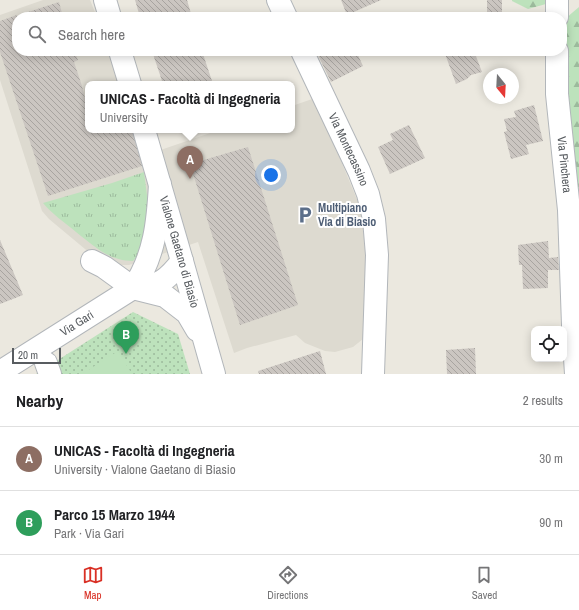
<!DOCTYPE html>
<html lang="en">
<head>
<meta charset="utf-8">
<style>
  :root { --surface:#fff; --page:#f2f2f2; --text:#202124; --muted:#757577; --line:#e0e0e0; --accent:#d93025 }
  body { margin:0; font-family:"Archivo Narrow",sans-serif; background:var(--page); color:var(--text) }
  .controls { position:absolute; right:12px; bottom:12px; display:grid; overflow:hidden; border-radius:8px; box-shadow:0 2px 10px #0003 }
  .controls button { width:36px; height:36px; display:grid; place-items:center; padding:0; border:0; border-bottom:1px solid var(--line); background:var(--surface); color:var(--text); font:20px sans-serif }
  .compass { position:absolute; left:483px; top:68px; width:36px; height:36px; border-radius:50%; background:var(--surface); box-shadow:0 2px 10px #0003; rotate:162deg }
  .scale { position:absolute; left:12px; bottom:10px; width:49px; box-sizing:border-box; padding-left:4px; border:2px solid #585c60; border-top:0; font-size:11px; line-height:14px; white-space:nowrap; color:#585c60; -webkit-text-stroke:3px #fff; paint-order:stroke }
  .you { position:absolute; left:271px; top:175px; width:14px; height:14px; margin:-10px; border:3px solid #fff; border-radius:50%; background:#1a73e8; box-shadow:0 0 0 6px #1a73e833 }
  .badge { display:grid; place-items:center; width:26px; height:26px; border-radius:50%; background:var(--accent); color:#fff; font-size:13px; font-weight:700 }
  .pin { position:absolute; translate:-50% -33px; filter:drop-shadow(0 1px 2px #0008) }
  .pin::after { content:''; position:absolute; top:21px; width:14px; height:12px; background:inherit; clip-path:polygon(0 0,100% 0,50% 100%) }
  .popup { position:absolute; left:85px; top:81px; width:210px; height:52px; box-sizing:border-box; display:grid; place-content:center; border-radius:8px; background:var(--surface); filter:drop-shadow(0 1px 3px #0005); font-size:13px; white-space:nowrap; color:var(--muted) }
  .popup b { font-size:15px; color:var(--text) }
  .popup::after { content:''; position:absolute; left:50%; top:100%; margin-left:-8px; border:8px solid transparent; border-top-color:var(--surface) }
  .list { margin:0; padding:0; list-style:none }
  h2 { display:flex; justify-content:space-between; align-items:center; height:52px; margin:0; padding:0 16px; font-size:17px }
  h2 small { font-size:13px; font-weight:400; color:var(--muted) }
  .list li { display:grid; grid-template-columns:26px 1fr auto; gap:12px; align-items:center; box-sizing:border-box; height:64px; padding:0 16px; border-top:1px solid var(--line) }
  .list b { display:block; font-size:15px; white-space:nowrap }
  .list p { margin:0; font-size:13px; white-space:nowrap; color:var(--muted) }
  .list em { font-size:13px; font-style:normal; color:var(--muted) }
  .icon { flex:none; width:22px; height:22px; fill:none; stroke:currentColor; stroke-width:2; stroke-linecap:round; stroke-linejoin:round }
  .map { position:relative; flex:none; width:579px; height:374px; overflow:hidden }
  .search { position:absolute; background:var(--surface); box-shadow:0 2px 10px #0003; left:12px; right:12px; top:12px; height:44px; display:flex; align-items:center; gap:10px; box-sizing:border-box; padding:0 14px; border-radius:16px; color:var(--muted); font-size:15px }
  .sheet { height:180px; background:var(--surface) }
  nav { display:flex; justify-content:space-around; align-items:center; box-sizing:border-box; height:56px; border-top:1px solid var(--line); background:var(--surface); font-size:11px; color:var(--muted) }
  nav a { display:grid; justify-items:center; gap:2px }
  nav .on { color:var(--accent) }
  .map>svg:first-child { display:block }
  .education { fill:#dddad0 }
  .grass { fill:url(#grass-tufts) }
  .forest { fill:url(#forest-firs) }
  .park { fill:url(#park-dots) }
  .garden { fill:#bde2bc }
  .building { fill:url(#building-back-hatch) }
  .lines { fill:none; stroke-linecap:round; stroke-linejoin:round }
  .minor-casing { stroke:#b2b6ba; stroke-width:24 }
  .minor { stroke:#fff; stroke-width:22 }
  .labels { text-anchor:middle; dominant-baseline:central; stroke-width:4; stroke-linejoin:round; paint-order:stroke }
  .street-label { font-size:12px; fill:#585c60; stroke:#fff }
  .service-label { font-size:12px; font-weight:bold; fill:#4e5e75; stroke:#fff; text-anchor:start }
</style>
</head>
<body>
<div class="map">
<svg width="579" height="374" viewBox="0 0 579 374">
  <defs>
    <pattern id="grass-tufts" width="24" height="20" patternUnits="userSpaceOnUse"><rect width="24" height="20" fill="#bde2bc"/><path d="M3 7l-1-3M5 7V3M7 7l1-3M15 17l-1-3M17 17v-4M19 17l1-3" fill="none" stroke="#9cba9c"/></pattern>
    <pattern id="forest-firs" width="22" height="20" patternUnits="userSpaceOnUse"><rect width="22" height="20" fill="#bde2bc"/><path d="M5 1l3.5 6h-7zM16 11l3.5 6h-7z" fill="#9cba9c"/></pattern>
    <pattern id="park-dots" width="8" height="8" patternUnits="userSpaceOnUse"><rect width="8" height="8" fill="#bde2bc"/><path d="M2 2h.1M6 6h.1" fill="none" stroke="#9cba9c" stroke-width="1.8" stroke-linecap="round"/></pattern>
    <pattern id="building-back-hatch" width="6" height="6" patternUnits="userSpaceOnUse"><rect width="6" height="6" fill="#cbc6c1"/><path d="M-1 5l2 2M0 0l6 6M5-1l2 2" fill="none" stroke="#a8a4a0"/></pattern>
  </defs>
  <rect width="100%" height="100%" fill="#ebe8df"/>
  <path class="education" d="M43 0H90L97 17H17V51H108L119 84H88V130H135L143 156 219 130H292V106L315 98 358 202 370 254 367 328 363 339 353 347 335 352 325 351 305 343 296 335 247 348 234 353 198 242 129 265H113L91 254 49 219 42 211 0 80V15Z"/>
  <path class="grass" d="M144 172 149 211 141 252 133 261C109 261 94 246 76 232 64 222 52 214 43 203L112 183Z"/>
  <path class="forest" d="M512 0H547L546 4 528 9 512 1Z
    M579 7V202L567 105 566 18Z"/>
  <path class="park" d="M133 312 178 334 190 374H36Z"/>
  <path class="garden" d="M118 351 132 374H82Z"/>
  <path class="building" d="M135 0H187L192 17H140Z
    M341 0H381L347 15Z
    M487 0H502V17H487Z
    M59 2 63 17H20L19 15Z
    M17 15V51H74L78 60 74 62 82 86 88 111V130H132L142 166 48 196 0 52V21Z
    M152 51H202L213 84H163Z
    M316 51H356L363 66 331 82Z
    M444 51H474L482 72 471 75 467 79 456 84Z
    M534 105 543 141 526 145 529 154 511 159 504 132 507 131 504 119 516 117 514 111Z
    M409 125 425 158 390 174 378 147 393 140 390 134Z
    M248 147 298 305 240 325 190 164Z
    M0 240 23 295 0 304Z
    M548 241 549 258 558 257 559 270H548V288L523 289 522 265H519L518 245Z
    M475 348 476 374H447L446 350Z
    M320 351 326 374H259L258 371Z"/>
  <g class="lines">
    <g class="minor-casing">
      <g id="minor">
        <path d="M105 0 110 17"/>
        <path d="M278 0 286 17"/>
        <path d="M557 17V0"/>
        <path d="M120 51 130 84"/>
        <path id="s1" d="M302 51 359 171 368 194 374 219 377 255 373 374"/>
        <path id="s2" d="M557 51V94L569 210 573 325 576 374"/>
        <path id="s3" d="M144 130 182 261 214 374"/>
        <path d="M92 261 104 267 133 288 165 296 187 313 197 330"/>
        <path d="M136 288C160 286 168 279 182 261"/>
        <path d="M46 363 50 374"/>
        <path id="s4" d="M0 372 133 288C155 256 158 221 160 184"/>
      </g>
    </g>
    <use href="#minor" class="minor"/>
  </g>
  <defs>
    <g id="parking-bare" transform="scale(1.38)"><path d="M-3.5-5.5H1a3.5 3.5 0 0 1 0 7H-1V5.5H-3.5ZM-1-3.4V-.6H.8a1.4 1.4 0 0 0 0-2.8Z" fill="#5c6f8a" stroke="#fff" stroke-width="2.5" paint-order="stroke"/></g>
  </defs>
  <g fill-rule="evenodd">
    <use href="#parking-bare" x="305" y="215"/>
  </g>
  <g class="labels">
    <g class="street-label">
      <text stroke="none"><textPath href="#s1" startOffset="109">Via Montecassino</textPath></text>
      <text stroke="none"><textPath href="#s2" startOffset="114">Via Pinchera</textPath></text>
      <text stroke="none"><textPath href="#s3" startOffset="127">Vialone Gaetano di Biasio</textPath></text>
      <text stroke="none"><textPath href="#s4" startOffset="91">Via Gari</textPath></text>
    </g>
    <g class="service-label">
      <text x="318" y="208">Multipiano<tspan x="318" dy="14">Via di Biasio</tspan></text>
    </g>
  </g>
</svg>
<div class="controls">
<button><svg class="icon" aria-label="locate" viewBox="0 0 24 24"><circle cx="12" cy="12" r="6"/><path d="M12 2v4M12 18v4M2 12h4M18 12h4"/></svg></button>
</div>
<svg class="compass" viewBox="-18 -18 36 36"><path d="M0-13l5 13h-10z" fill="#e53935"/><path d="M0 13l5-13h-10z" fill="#757577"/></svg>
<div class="scale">20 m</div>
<div class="you"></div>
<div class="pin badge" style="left:190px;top:179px;background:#8d6e63">A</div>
<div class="popup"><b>UNICAS - Facoltà di Ingegneria</b>University</div>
<div class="pin badge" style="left:126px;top:354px;background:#2e9e5b">B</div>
<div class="search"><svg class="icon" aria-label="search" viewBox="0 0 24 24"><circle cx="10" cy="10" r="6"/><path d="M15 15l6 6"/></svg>Search here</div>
</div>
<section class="sheet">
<h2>Nearby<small>2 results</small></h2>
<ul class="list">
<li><span class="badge" style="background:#8d6e63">A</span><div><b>UNICAS - Facoltà di Ingegneria</b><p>University · Vialone Gaetano di Biasio</p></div><em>30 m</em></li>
<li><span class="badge" style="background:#2e9e5b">B</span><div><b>Parco 15 Marzo 1944</b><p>Park · Via Gari</p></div><em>90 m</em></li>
</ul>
</section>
<nav>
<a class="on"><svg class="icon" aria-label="map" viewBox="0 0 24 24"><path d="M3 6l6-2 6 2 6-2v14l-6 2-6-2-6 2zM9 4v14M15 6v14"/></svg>Map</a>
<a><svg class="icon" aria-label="directions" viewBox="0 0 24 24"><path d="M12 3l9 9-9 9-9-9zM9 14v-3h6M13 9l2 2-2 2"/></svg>Directions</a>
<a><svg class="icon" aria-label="saved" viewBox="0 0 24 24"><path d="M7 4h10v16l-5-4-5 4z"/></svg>Saved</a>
</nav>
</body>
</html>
